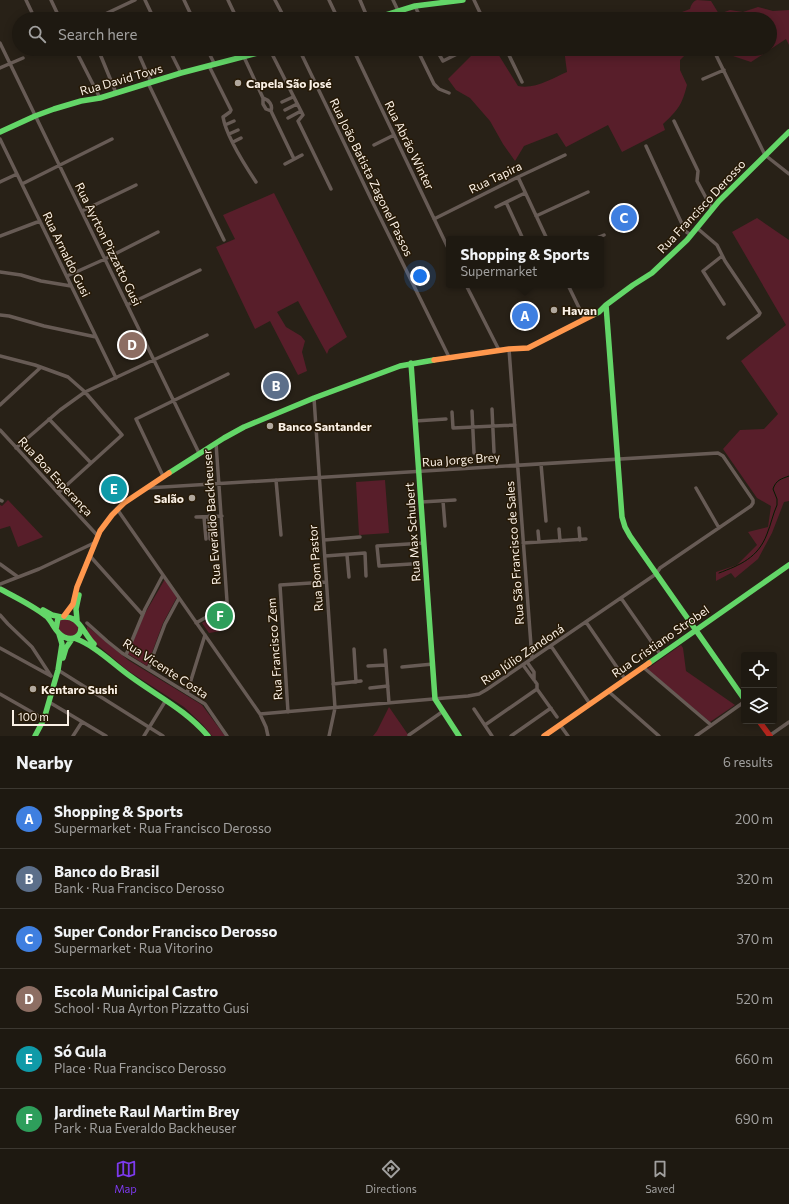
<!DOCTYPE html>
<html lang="en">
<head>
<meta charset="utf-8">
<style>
  :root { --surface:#1e1911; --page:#26221a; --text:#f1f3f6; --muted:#a1a09f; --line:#3c3831; --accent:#7c3aed }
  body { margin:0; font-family:Commissioner,sans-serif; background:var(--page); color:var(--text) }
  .controls { position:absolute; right:12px; bottom:12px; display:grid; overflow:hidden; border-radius:4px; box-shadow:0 2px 10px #0003 }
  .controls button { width:36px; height:36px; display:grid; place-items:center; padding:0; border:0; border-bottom:1px solid var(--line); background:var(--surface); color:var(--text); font:20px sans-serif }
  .scale { position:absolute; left:12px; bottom:10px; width:57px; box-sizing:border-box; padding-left:4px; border:2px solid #fbf1e6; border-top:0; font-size:11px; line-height:14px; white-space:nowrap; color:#fbf1e6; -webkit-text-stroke:3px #261906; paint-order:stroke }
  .you { position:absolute; left:420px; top:276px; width:14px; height:14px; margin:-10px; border:3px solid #fff; border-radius:50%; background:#1a73e8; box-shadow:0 0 0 6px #1a73e833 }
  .badge { display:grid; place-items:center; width:26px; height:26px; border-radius:50%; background:var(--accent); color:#fff; font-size:13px; font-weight:700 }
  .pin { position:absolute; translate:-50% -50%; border:2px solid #fff; box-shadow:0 1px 4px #0006 }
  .popup { position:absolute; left:446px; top:236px; width:158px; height:52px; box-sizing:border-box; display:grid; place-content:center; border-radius:4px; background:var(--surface); filter:drop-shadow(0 1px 3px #0005); font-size:13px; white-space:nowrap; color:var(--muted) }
  .popup b { font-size:15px; color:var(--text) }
  .popup::after { content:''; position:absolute; left:50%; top:100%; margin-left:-8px; border:8px solid transparent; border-top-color:var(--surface) }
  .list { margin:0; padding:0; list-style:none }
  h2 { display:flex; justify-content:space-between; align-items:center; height:52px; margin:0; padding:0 16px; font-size:17px }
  h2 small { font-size:13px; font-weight:400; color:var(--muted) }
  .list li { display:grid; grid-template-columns:26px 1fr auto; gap:12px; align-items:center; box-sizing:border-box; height:60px; padding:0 16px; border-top:1px solid var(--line) }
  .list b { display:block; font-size:15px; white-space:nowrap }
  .list p { margin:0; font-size:13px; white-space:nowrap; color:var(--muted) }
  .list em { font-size:13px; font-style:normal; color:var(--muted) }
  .icon { flex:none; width:22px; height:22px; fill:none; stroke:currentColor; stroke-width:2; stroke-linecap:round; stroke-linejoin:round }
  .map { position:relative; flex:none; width:789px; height:736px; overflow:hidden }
  .search { position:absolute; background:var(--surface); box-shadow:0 2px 10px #0003; left:12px; right:12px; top:12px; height:44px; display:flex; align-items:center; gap:10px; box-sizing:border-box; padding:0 14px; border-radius:22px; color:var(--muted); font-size:15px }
  .sheet { height:412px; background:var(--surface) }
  nav { display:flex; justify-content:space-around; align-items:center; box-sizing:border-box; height:56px; border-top:1px solid var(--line); background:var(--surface); font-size:11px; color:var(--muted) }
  nav a { display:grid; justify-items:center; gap:2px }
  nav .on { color:var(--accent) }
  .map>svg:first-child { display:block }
  .green { fill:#581e2a }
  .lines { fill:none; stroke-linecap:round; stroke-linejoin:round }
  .stream { stroke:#051c02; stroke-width:1 }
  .street { stroke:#675b55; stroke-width:3.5 }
  .fast { stroke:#63d668; stroke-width:5.5 }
  .slow { stroke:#ff974d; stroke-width:5.5 }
  .jam { stroke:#b3261e; stroke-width:5.5 }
  .poi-dot { fill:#b1a89e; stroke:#261906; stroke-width:1.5 }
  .labels { text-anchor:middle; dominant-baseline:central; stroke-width:3; stroke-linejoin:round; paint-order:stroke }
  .street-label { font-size:12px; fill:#fbf1e6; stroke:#261906 }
  .poi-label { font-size:12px; font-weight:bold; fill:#fbf1e6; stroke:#261906; text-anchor:start }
</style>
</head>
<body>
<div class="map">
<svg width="789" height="736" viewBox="0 0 789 736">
  <rect width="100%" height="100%" fill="#282117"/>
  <path class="green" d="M697 0 711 1 719 14 730 10 743 12 758 7 773 11 789 10V45L786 39 751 62 733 56 717 54 685 55 680 60V70L687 85C682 105 678 110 663 124L665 130 622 152 608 125 566 147 557 133 524 146 515 161 503 144 490 121 470 98 456 90 448 79 478 49H495L518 86C534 90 553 78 567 72L564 49H770V19H683L682 12 690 9C691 5 693 1 697 0Z
    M274 193 347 337 329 349 327 354 298 301 277 312 286 327 301 336 305 341 302 352 307 371 298 375 270 321 255 329 216 247 235 239 223 215Z
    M757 218 789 240V501L784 502 772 533 758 559 735 578 731 573 716 581V572L737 565 757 545 748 532 768 527 771 506 757 498 723 449 740 430 764 429 778 414 741 361 786 325 732 232Z
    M385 480 389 533 359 535 356 482Z
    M8 500 43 537 18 547 10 526 0 529V505L2 506Z
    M165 579 177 597 163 623 147 666 128 654 144 615Z
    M226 609V622L221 625V631L209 633 202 623Z
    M65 618 75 621 79 629 75 636H65L59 630 58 623 59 620Z
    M87 626 128 660 202 705 225 736H212L203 725 184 707 127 670 94 642 87 632Z
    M681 645 683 648 686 671 735 705 710 722 647 669Z
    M389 707 409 736H373L377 731Z"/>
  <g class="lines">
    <path class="stream" d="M719 573C740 565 758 558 767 534 771 524 773 514 777 505V499L773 489C776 480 781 479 789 476"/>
    <path class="street" d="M26 0 35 19
      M51 0 60 19
      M145 0 154 19
      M184 0 193 19
      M228 0 237 19
      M275 0 285 19
      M329 0 338 19
      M360 0 368 19
      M393 0 402 19
      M474 0 483 19
      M415 6 421 19
      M103 15 135 0
      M0 43 199 453
      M75 49 100 98
      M98 49 116 93
      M169 49 181 73
      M207 49 215 65
      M299 49 373 203 449 357
      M353 49 449 250
      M417 49 434 84 439 89 449 93
      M436 49 443 61 467 49
      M506 49 522 82
      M270 50 303 115 298 121 331 189
      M716 55 765 155 789 174
      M140 57 151 82
      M244 57 263 98
      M209 66 231 110 230 112 223 117C226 135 246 167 256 182
      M0 68 23 58
      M703 79 724 70
      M148 83 224 240
      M263 98C269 100 273 105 271 111L266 109 263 104Z
      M282 102 293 97
      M285 110 297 104
      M271 111 294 159
      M288 118 301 111
      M674 121 698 171 697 181 712 209
      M225 125 234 121
      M229 134 238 130
      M0 139 116 378
      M233 142 241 138
      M374 145 394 135
      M646 146 682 224 685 231 691 235
      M285 164 302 155
      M518 177 547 239
      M0 182 17 174
      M22 184 112 139
      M506 202 523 239
      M496 207 525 193
      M82 211 136 185
      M536 216 588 192
      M434 219 518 177 565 155
      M697 228 717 245 725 261 760 313 759 315 728 338
      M0 236 40 221
      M594 239 604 235
      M722 256 703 271 724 304
      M0 272 21 275 41 281 71 286
      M67 276 105 259 158 232
      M466 285 499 350
      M568 285 583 316
      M127 305 200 270
      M0 315 9 316 44 326 96 337
      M509 349 532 659
      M0 356 35 365 68 377 85 392 122 435 58 493
      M314 398 335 708 329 736
      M0 405 40 368
      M492 409 494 452
      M472 411 474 453
      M452 412 453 428 515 425
      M49 419 91 463
      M415 421 446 419
      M0 430 97 535
      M16 448 60 410 85 392 207 335
      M541 464 546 521
      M163 476 136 419 228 374
      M276 480 281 535
      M147 488 718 453 723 456 753 500V503L751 506 660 568 656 574 486 690 479 694 468 696 260 714
      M696 488 719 528
      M0 500 2 501
      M443 501 445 526
      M421 502 455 500
      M117 509 260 714 266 727 268 736
      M209 516 210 539
      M196 517 222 516
      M204 517 206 539
      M579 528 580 540
      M559 529 560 541
      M538 531 539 542
      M324 540 360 537
      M523 543 586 539
      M347 555 349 577
      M90 556 142 614
      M325 556 365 553 366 576
      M0 564 18 577
      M411 564 379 566 377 546 424 543
      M0 584 39 569 94 543
      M621 598 660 654
      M0 615 8 624 32 647 51 676
      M586 622 625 679
      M87 623 107 641 122 653 205 704 227 736
      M196 623 217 611 227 601 216 443
      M222 626 229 625 227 601
      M551 646 590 704
      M0 648 51 676
      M354 649 356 682
      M385 650 389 703
      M126 655 145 609 163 575
      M527 662 534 672V680
      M523 665 537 684V689L557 717
      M368 666 386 665
      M402 667 433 664
      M643 667 711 725
      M148 669 165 624 179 598
      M58 670 163 736
      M333 684 361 681
      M370 688 388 686
      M608 691 659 736
      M187 693 205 635
      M0 694 44 719
      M49 702 106 736
      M474 709 492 736
      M288 712 280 585 326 582
      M485 725 537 689
      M560 725 568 736
      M409 735 442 712
      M73 736 82 722
      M144 736 166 700
      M511 736 551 708
      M696 736 744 702
      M769 736 789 722"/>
    <path class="fast" d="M373 19 415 6 463 0
      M0 132 35 116 54 109 81 101 100 98 181 73 273 49
      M606 305 622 517 625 527 630 536 744 699
      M593 315 599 312 606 305 633 285 652 273 687 240 719 201 789 132
      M411 363 435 699 459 736
      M169 473 224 438 244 427 314 398 400 366 434 360
      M0 589C15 597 32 605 46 616 53 622 55 633 64 637 73 641 81 637 81 627
      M43 610 52 615 61 617
      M77 620 76 609 79 595
      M56 629 58 618C79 612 82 632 94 644
      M74 638C96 646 112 663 130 676 157 696 186 710 208 736
      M63 658 66 648 72 639
      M649 663 789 565
      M35 736 44 719 58 670 62 644 59 634"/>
    <path class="slow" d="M434 360 509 349 528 348 593 315
      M64 616 73 604 77 587 100 531 112 515 124 503 169 473
      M544 736 649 663"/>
    <path class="jam" d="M759 721 770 736"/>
  </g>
  <g class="poi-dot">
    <circle cx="238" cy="83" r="4"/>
    <circle cx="554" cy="310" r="4"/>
    <circle cx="270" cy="426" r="4"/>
    <circle cx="192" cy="498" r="4"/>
    <circle cx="33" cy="689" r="4"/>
  </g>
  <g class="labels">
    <g class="street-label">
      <text transform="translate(121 79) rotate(-16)">Rua David Tows</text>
      <text transform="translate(410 145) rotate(64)">Rua Abrão Winter</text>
      <text transform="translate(372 177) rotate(64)">Rua João Batista Zagonel Passos</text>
      <text transform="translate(495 177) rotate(-26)">Rua Tapira</text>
      <text transform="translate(701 206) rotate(-47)">Rua Francisco Derosso</text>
      <text transform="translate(109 244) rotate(64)">Rua Ayrton Pizzatto Gusi</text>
      <text transform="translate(67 254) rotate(64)">Rua Arnaldo Gusi</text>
      <text transform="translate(461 459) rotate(-4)">Rua Jorge Brey</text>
      <text transform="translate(56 476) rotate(47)">Rua Boa Esperança</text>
      <text transform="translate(211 517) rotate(-94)">Rua Everaldo Backheuser</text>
      <text transform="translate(412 532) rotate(-94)">Rua Max Schubert</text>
      <text transform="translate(514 553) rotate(-94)">Rua São Francisco de Sales</text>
      <text transform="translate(315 568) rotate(-94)">Rua Bom Pastor</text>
      <text transform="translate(660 641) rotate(-35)">Rua Cristiano Strobel</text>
      <text transform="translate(274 649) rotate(-94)">Rua Francisco Zem</text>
      <text transform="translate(522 654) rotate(-34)">Rua Júlio Zandoná</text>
      <text transform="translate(166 668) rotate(33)">Rua Vicente Costa</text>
    </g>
    <g class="poi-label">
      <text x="246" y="83">Capela São José</text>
      <text x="562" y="310">Havan</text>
      <text x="278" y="426">Banco Santander</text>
      <text x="184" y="498" text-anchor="end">Salão</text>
      <text x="41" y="689">Kentaro Sushi</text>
    </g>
  </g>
</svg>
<div class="controls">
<button><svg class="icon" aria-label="locate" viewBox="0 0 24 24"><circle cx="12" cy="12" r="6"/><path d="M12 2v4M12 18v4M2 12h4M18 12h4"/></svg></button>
<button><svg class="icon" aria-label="layers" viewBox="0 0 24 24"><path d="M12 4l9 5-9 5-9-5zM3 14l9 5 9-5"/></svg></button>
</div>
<div class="scale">100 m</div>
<div class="you"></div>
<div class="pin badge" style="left:525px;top:316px;background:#3f7fe0">A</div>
<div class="popup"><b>Shopping &amp; Sports</b>Supermarket</div>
<div class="pin badge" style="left:276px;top:386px;background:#5c6f8a">B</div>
<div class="pin badge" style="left:624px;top:218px;background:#3f7fe0">C</div>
<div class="pin badge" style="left:132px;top:345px;background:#8d6e63">D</div>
<div class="pin badge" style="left:114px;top:489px;background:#0f9aa8">E</div>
<div class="pin badge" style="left:220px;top:616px;background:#2e9e5b">F</div>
<div class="search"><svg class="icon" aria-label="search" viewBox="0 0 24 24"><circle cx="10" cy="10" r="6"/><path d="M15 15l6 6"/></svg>Search here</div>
</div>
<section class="sheet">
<h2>Nearby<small>6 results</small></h2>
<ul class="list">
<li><span class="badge" style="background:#3f7fe0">A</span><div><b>Shopping &amp; Sports</b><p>Supermarket · Rua Francisco Derosso</p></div><em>200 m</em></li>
<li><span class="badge" style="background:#5c6f8a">B</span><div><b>Banco do Brasil</b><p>Bank · Rua Francisco Derosso</p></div><em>320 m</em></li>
<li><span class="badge" style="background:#3f7fe0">C</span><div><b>Super Condor Francisco Derosso</b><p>Supermarket · Rua Vitorino</p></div><em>370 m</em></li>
<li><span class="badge" style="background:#8d6e63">D</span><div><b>Escola Municipal Castro</b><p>School · Rua Ayrton Pizzatto Gusi</p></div><em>520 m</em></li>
<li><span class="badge" style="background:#0f9aa8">E</span><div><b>Só Gula</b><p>Place · Rua Francisco Derosso</p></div><em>660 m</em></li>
<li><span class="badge" style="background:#2e9e5b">F</span><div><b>Jardinete Raul Martim Brey</b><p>Park · Rua Everaldo Backheuser</p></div><em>690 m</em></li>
</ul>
</section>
<nav>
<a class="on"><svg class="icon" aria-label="map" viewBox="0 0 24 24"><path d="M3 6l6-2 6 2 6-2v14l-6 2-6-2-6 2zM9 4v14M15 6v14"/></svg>Map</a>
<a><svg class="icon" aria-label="directions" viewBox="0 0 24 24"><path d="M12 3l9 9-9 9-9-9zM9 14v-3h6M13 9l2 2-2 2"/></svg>Directions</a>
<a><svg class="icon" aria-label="saved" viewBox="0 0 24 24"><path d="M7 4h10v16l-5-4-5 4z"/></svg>Saved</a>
</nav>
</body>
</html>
